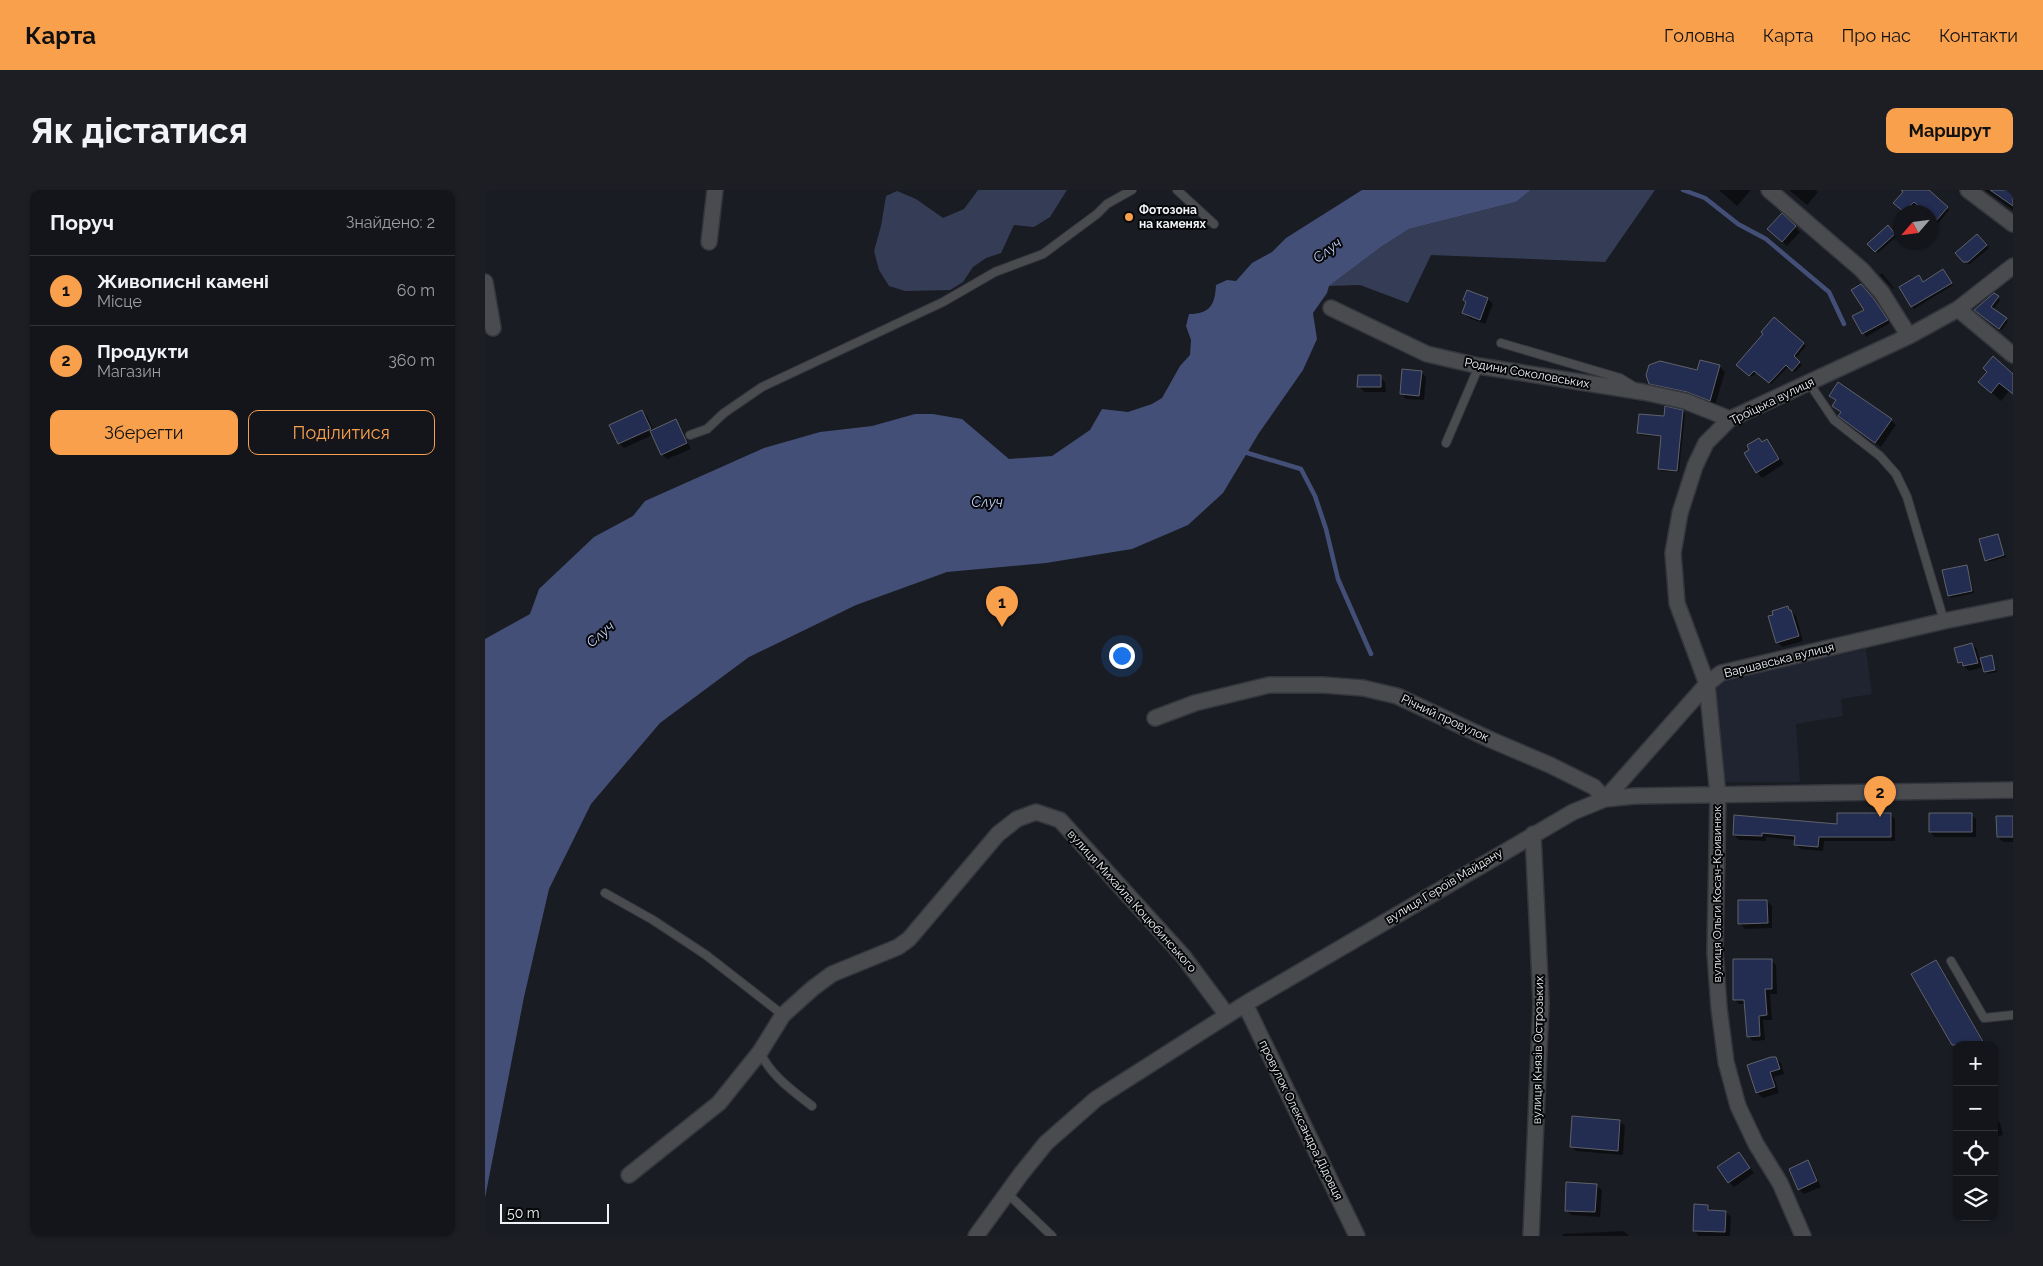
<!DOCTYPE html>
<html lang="uk">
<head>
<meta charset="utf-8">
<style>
  :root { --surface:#13151a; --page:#1c1e23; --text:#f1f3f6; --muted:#9d9fa2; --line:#323439; --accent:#f9a04d }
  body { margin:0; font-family:Raleway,sans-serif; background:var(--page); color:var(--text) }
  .controls { position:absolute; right:15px; bottom:15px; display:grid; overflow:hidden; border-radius:10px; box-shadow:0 1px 4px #0004 }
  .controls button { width:45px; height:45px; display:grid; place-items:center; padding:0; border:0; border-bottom:1px solid var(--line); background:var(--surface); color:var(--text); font:25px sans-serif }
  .compass { position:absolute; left:1408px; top:15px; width:45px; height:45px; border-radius:50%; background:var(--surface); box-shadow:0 1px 4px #0004; rotate:242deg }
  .scale { position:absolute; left:15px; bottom:12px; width:109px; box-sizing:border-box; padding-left:5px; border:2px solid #f0f2f7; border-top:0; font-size:14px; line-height:18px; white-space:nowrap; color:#f0f2f7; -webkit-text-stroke:4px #060709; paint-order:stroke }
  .you { position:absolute; left:636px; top:465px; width:18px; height:18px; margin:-12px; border:4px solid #fff; border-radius:50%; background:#1a73e8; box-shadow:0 0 0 8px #1a73e833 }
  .badge { display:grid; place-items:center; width:32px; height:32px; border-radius:50%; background:var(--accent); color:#111; font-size:16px; font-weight:700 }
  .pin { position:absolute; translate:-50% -41px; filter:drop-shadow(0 1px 2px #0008) }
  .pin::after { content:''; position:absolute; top:26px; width:18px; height:15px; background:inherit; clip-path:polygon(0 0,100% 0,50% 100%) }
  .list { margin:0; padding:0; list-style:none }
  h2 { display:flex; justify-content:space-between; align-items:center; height:65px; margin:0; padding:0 20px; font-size:21px }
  h2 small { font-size:16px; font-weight:400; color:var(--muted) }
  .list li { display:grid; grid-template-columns:32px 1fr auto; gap:15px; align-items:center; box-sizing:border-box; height:70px; padding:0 20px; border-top:1px solid var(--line) }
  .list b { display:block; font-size:19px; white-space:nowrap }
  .list p { margin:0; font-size:16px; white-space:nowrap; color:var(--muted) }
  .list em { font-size:16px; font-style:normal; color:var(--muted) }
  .actions { display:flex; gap:10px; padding:15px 20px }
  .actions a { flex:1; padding:11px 0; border:1px solid var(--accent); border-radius:10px; text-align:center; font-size:18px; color:var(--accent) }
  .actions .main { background:var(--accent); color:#111 }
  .icon { flex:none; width:28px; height:28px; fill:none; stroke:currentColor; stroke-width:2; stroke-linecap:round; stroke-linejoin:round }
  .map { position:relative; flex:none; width:1528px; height:1046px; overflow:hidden; border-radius:10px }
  header { display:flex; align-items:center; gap:30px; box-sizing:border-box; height:70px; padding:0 25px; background:var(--accent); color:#111 }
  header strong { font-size:24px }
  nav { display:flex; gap:28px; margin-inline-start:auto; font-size:18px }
  .intro { display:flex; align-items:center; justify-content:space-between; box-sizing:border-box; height:120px; padding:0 30px }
  h1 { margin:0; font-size:35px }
  .button { padding:12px 22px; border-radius:10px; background:var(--accent); color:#111; font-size:18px; font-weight:700 }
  main { display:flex; gap:30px; padding:0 30px }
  aside { flex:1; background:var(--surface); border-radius:10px; box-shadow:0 1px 4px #0004 }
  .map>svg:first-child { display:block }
  .built { fill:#202430 }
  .green { fill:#353d56 }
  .water { fill:#434f77 }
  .shadow { fill:#0007 }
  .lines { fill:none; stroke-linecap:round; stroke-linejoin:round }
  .stream { stroke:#434f77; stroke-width:4.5 }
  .building { fill:#232d52; stroke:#5f626a }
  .service-casing { stroke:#33363c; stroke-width:10 }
  .minor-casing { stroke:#33363c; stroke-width:18 }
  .service { stroke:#4a4b4f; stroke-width:8 }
  .minor { stroke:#4a4b4f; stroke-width:15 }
  .poi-dot { fill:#f9a04d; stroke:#060709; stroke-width:2 }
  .labels { text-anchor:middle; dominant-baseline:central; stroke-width:4; stroke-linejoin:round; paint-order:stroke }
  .poi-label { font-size:12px; font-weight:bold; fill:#f0f2f7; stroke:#060709; text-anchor:start }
  .street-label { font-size:12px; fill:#f0f2f7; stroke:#060709 }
  .water-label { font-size:14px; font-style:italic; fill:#c5d2fb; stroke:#060709 }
</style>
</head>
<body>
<header>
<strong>Карта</strong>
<nav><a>Головна</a><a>Карта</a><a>Про нас</a><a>Контакти</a></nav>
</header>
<div class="intro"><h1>Як дістатися</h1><a class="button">Маршрут</a></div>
<main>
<aside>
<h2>Поруч<small>Знайдено: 2</small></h2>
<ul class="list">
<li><span class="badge">1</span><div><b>Живописні камені</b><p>Місце</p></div><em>60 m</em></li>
<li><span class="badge">2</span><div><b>Продукти</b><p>Магазин</p></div><em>360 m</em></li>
</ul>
<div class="actions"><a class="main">Зберегти</a><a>Поділитися</a></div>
</aside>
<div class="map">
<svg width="1528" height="1046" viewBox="0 0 1528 1046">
  <rect width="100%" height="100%" fill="#191c22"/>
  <path class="built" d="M1381 459 1387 504 1356 509 1358 526 1311 534 1315 592H1237L1228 493Z"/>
  <path class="green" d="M493 0H582L565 27 549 37 529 35 516 63 501 68 488 77 478 92 465 100 420 101 404 96 394 80 389 61 396 36 401 6 412 1 431 9 458 28 479 19Z
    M1046 0H1170L1120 72 946 65 923 113 875 95 844 96 896 57 924 39 1031 12Z"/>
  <path class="water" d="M877 0H1046L1031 12 924 39 896 57 844 96 842 103 828 123 832 149 818 180 774 243 738 303 703 335 647 359 561 373 462 382 371 415 264 467 175 533 106 614 64 699 39 807 0 1008V449L45 424 54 399 109 347 148 326 160 311 279 258 335 242 387 236 430 224H448L477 229 524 269 567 266 605 240 617 219 643 222 667 214 677 208 695 176 705 165 706 150 701 136 704 124C725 124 730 115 731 95L742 90 751 91 767 73 787 62 801 48Z"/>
  <path class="shadow" d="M1234 0H1266L1252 16Z
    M1304 0H1330L1333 2 1322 15Z
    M1421 0H1442L1464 20 1453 33 1446 26V22H1442L1432 13 1424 22H1420L1410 13Z
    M1500 0H1528V20Z
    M1310 37 1315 42 1302 56 1289 44Z
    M1403 37 1412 46 1393 63 1384 54Z
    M1492 45 1504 58 1485 74H1482L1472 63Z
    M1397 83 1409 98 1408 99 1395 85Z
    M1460 83 1468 95 1429 119 1416 98 1436 88 1439 93Z
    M1376 95 1392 113 1405 133 1381 147 1369 127 1381 120Z
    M1509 104 1515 110 1508 120 1523 131 1517 140 1492 122Z
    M1003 109 1008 114 1000 134 984 128 979 123Z
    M1289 129 1321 156 1310 169 1317 175 1310 182 1304 176 1286 194 1272 182 1267 187 1253 175 1280 144Z
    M1216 171 1235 177 1240 182 1230 215 1208 207 1171 198 1165 193 1213 182Z
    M936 182 941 187 939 210 921 209 916 203Z
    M1528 184V204L1524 201 1516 211 1495 192Z
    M895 187 900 192 901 202H879L874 196Z
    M1346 206 1406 230 1411 235 1396 257 1355 226 1356 223 1348 216 1351 211Z
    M157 221 162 226 169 241 190 231 195 236 206 259 182 269 177 264 168 245 139 258 134 253Z
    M1197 221 1200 224 1194 282 1176 281 1174 278 1177 247 1155 245 1153 243 1180 228Z
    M1282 250 1299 274 1277 288 1272 282 1278 253Z
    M1512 345 1521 367 1503 372 1501 370Z
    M1481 376 1483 379 1489 403 1466 408 1464 406 1459 381Z
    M1303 418 1311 426 1318 451 1297 457 1292 452Z
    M1487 454 1492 459 1495 470 1506 467 1508 469 1512 482 1503 484 1499 477 1484 481 1474 472Z
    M1405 624 1410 629V651H1339L1338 661 1316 659 1310 654 1311 650 1281 647V651L1254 650 1249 645 1353 635Z
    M1486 624 1491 629V647H1450L1445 642Z
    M1528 627V652H1518L1513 647Z
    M1282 711 1287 716V738L1260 739 1255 733Z
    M1286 770 1291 775 1292 804H1285L1287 830H1278L1280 850 1268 851 1263 846 1261 814H1254L1249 809Z
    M1451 772 1456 777 1501 855H1472V861L1428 785Z
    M1290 868 1296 873 1299 884 1289 887 1294 903 1278 908 1272 903 1264 876Z
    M1509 928 1515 933 1518 945 1509 947Z
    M1135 931 1140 936 1138 965 1091 961 1086 956Z
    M1254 963 1269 983 1249 997 1244 992Z
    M1322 972 1327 977 1336 997 1319 1004 1314 999Z
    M1111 995 1117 1000 1115 1027 1086 1025 1081 1020Z
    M1222 1016 1228 1021 1241 1022 1246 1027 1245 1046H1214L1209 1040Z
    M1139 1041 1144 1046H1078V1044Z"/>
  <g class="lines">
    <path class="stream" d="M1198 0 1220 8 1253 34 1281 49 1307 71 1344 102 1359 134
      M756 261 816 279 830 306 841 339 853 389 886 464"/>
  </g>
  <path class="building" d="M1416 0H1444L1463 17 1450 32 1446 27V22H1440L1429 12 1419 22 1408 13 1418 2Z
    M1505 0H1528V16Z
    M1297 23 1311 36 1297 52 1282 39Z
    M1403 35 1410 44 1390 62 1382 54Z
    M1492 44 1502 55 1483 72H1478L1470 63Z
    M1458 79 1467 93 1426 117 1414 97 1434 85 1438 92Z
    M1376 94 1389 109 1403 130 1377 144 1367 126 1379 120 1366 100Z
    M982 100 1003 108 995 130 977 123 981 112 978 110Z
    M1509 103 1514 106 1506 117 1522 128 1514 139 1489 120Z
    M1289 127 1319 153 1309 166 1315 172 1307 181 1301 175 1284 193 1269 181 1264 186 1251 175 1278 144 1276 142Z
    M1508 166 1528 184V204L1514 193 1506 203 1493 192 1502 182 1498 178Z
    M1215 170 1235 175 1225 211 1202 202 1164 194 1161 185 1164 175 1175 171 1212 180Z
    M917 179 937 181 934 206 915 204Z
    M873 185H896V197H872Z
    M1353 192 1407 229 1390 253 1353 226 1356 222 1347 216 1351 210 1344 206Z
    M1180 216 1198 220 1192 281 1173 279 1176 246 1152 243 1154 224 1179 226Z
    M157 220 166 239 133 254 124 235Z
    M191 229 202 253 176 265 165 241Z
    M1274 248 1277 252 1282 249 1294 269 1271 283 1259 263 1264 260 1262 255Z
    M1513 344 1519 365 1500 371 1494 349Z
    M1482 375 1487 401 1463 406 1457 380Z
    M1303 416 1304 420H1306L1314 446 1291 453 1283 426 1288 425 1287 421Z
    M1487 453 1493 473 1478 476 1477 472 1473 473 1469 458Z
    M1507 465 1510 480 1499 482 1495 468Z
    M1352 623H1406V647H1334L1333 657 1309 655 1310 646 1277 643V646L1248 645 1249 625 1352 634Z
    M1444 623H1487V642H1444Z
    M1511 626H1528V647H1512Z
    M1253 710H1282L1283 733 1253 734Z
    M1248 769H1287V799H1280L1282 825 1274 826 1275 846 1262 847 1259 810H1248Z
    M1451 770 1500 855H1467L1426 784Z
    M1286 867H1291L1295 879 1285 882 1290 897 1271 903 1262 875Z
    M1087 926 1135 930 1133 961 1085 957Z
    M1254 962 1265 978 1243 993 1232 977Z
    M1323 970 1332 991 1313 1000 1304 979Z
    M1081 992 1112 994 1110 1022 1080 1021Z
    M1209 1014 1223 1015V1020L1241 1021 1240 1042 1208 1041Z"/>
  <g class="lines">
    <g class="service-casing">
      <path id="service" d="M692 0 729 34
        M1016 153 1135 188 1148 196
        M1324 193 1349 230 1395 266 1411 284 1422 307 1459 431
        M205 245 222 239 239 223 277 197 458 112 510 82 558 64 612 24 622 14 647 0
        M961 253 994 176
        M120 703 168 730 221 765 298 825
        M1466 771 1499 828 1528 825
        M275 862C285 885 308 901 327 916
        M522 1003 567 1046"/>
    </g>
    <g class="minor-casing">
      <path id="minor" d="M1284 0 1377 80 1397 103 1424 146
        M1483 0 1528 34
        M224 52 230 0
        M0 92 8 138
        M846 118 942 164 994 176 1158 202 1200 211 1245 229
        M1473 119 1528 165
        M670 528 710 513 784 495H838L878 498 912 506 1004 549 1065 575 1109 597 1120 609 1222 494 1236 483 1459 431 1528 417
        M760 814 872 1046
        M144 985 234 913 275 862 298 825 328 798 347 784 413 757 424 749 513 644 532 629 551 622 575 630 698 766 742 825
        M491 1046 536 984 561 953 611 909 760 814 1088 622 1120 609 1150 606 1528 600
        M1046 1046 1056 813 1048 644
        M1318 1046 1295 993 1271 954 1253 916 1241 872 1234 818 1230 762 1233 605 1222 494 1192 413 1188 363 1195 323 1210 276 1221 253 1245 229 1424 146 1473 119 1528 76"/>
    </g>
    <use href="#service" class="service"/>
    <use href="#minor" class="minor"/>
  </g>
  <circle class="poi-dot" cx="644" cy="27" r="5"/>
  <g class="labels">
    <g class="poi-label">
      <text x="654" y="20">Фотозона<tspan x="654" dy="14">на каменях</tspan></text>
    </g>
    <g class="street-label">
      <text transform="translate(1042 183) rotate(10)">Родини Соколовських</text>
      <text transform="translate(1287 211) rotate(-26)">Троїцька вулиця</text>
      <text transform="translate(1294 470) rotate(-14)">Варшавська вулиця</text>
      <text transform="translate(960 528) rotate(25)">Річний провулок</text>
      <text transform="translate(959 696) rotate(-31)">вулиця Героїв Майдану</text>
      <text transform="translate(1232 704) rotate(-90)">вулиця Ольги Косач-Кривинюк</text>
      <text transform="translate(647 711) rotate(48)">вулиця Михайла Коцюбинського</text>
      <text transform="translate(1053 860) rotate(-89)">вулиця Князів Острозьких</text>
      <text transform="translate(816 930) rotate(64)">провулок Олександра Дідовця</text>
    </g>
    <g class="water-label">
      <text transform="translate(842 60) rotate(-37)">Случ</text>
      <text x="502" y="312">Случ</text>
      <text transform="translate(115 444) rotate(-41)">Случ</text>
    </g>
  </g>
</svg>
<div class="controls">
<button>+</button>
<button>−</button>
<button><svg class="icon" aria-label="locate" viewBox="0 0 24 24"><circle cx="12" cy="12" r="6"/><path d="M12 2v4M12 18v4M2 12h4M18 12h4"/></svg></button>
<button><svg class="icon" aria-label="layers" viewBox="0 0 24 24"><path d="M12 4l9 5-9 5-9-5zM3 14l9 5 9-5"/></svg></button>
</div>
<svg class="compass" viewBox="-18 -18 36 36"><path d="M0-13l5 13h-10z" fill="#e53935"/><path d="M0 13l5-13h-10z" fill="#9d9fa2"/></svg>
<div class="scale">50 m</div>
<div class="you"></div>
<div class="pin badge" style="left:517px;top:437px">1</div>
<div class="pin badge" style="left:1395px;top:627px">2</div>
</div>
</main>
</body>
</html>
